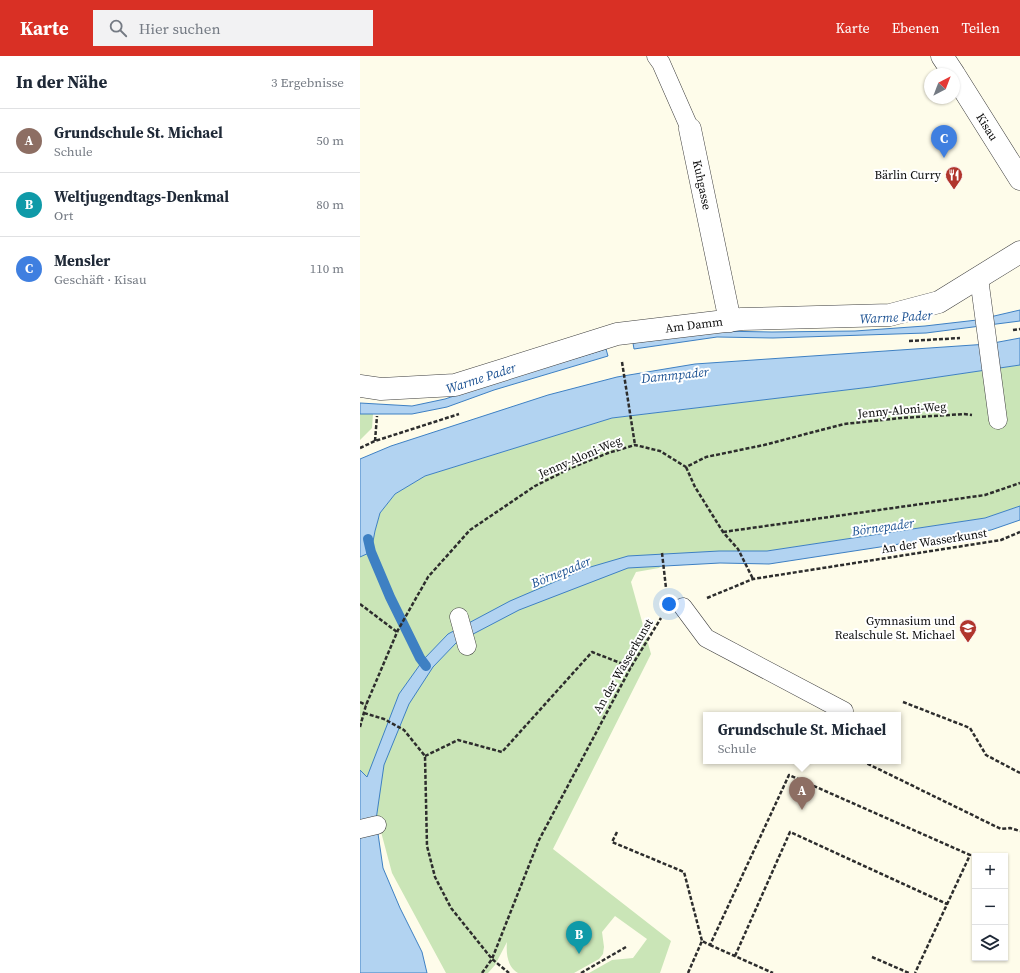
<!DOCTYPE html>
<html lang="de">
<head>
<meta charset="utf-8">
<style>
  :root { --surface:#fff; --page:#f2f2f3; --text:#1f2937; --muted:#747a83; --line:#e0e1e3; --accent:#d93025 }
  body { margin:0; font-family:"Source Serif 4",serif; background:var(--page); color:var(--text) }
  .controls { position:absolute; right:12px; bottom:12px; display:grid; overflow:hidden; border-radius:0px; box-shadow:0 1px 3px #0004 }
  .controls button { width:36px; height:36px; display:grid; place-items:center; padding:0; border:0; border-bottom:1px solid var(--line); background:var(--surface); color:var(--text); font:20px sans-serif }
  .compass { position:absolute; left:564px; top:12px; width:36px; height:36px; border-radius:50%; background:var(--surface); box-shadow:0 1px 3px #0004; rotate:42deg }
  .you { position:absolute; left:309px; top:548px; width:14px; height:14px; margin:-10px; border:3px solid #fff; border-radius:50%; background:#1a73e8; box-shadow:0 0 0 6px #1a73e833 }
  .badge { display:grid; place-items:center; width:26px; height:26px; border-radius:50%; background:var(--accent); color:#fff; font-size:13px; font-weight:700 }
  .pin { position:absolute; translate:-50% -33px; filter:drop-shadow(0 1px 2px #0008) }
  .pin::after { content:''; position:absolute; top:21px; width:14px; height:12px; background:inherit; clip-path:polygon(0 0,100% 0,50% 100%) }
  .popup { position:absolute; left:343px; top:656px; width:198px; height:52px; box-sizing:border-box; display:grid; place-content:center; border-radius:0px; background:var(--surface); filter:drop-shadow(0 1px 3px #0005); font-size:13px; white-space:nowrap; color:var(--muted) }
  .popup b { font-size:15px; color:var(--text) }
  .popup::after { content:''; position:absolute; left:50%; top:100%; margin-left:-8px; border:8px solid transparent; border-top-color:var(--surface) }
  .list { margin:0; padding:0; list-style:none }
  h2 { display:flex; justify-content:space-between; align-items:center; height:52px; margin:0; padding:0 16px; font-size:17px }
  h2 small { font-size:13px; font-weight:400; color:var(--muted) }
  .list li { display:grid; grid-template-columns:26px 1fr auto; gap:12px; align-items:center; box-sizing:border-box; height:64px; padding:0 16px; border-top:1px solid var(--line) }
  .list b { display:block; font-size:15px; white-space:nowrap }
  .list p { margin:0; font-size:13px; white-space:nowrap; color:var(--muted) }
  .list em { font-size:13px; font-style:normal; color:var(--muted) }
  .icon { flex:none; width:22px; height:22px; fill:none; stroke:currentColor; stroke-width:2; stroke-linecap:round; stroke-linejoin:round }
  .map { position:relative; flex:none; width:660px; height:917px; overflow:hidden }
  header { display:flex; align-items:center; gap:24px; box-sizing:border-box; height:56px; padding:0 20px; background:var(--accent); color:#fff }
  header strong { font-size:19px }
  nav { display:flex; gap:22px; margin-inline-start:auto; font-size:14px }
  .search { width:280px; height:36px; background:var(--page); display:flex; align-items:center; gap:10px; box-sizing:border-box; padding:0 14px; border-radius:0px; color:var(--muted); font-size:15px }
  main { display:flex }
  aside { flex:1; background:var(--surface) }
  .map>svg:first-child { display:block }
  .green { fill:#cae5b7 }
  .water { fill:#b2d3f1; stroke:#3e80c3 }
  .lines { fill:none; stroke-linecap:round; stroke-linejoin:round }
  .stream { stroke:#3e80c3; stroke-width:10 }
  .lane-casing { stroke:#3e3e3e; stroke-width:19 }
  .street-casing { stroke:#3e3e3e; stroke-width:23 }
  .path { stroke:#2d2d2d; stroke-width:2.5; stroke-dasharray:4 2; stroke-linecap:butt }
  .lane { stroke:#fff; stroke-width:18 }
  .street { stroke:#fff; stroke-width:22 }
  .labels { text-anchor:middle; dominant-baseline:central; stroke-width:4; stroke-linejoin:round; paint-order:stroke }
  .street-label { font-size:12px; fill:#0b0b0b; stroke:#fff }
  .poi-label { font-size:12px; fill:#0b0b0b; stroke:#fff; text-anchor:end }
  .water-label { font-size:13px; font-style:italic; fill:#1e5393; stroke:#fff }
</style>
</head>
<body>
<header>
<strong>Karte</strong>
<div class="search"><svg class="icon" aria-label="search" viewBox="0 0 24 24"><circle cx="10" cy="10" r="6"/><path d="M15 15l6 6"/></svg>Hier suchen</div>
<nav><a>Karte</a><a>Ebenen</a><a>Teilen</a></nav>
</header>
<main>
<aside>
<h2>In der Nähe<small>3 Ergebnisse</small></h2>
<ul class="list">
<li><span class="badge" style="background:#8d6e63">A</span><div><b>Grundschule St. Michael</b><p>Schule</p></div><em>50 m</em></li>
<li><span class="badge" style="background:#0f9aa8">B</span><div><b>Weltjugendtags-Denkmal</b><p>Ort</p></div><em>80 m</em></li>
<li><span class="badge" style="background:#3f7fe0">C</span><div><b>Mensler</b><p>Geschäft · Kisau</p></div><em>110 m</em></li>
</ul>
</aside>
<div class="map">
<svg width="660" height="917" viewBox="0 0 660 917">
  <rect width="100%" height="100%" fill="#fefcea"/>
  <path class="green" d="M660 309V450L625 462 407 495 313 499 299 512 276 516 271 526 291 598 193 793 311 885 300 917H229L252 904 273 902 287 883 255 860 242 876 244 891 243 898 239 903 214 917H158C147 911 146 896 147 886L135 909 128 917H86L32 817 12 742 0 722V501L11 495 15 475 20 457 35 438 65 420 252 362 511 331Z
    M0 358H13L12 372 0 384Z"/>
  <path class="water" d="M660 254V265L566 277 413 282 357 281 274 293 273 287 356 275 412 276 495 275 565 270 617 264Z
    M660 282V309L511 331 252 362 65 420 35 438 20 457 15 475 11 496 0 501V403L31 390 188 339 257 321 335 308 628 288Z
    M246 293 248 300 134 334 87 351 52 358H0V347L52 350 85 343 130 328Z
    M660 450V464L631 474 409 508 360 507 268 512 159 554 96 587 73 611 49 648 24 709 16 764 23 812 40 852 62 896 67 917H0V714L7 721 39 638 64 603 88 578 150 545 227 512 268 500 359 495H407L625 462Z"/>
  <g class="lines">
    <path class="stream" d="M8 483 11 496 30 541 60 602 66 610"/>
    <g class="lane-casing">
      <path id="lane" d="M296 0 301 7 330 73
        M619 222 638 364
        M323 551 346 582 484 655
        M99 561 107 590
        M0 773 17 769"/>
    </g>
    <g class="street-casing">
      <path id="street" d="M582 0 594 18
        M594 18 660 123
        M330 73 370 265
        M0 330 21 333 95 329 257 278 382 263 530 259 579 246 660 196"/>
    </g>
    <path class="path" d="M653 274 660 273
      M549 285 600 282
      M262 306 275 389
      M15 385 17 360
      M0 392 15 385 99 358
      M326 411 335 431 363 476 378 493 393 523
      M363 476 625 439 660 427
      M302 497 306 532
      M347 542 393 523 641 484 660 476
      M0 548 37 576
      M0 646 6 649
      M543 646 610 672 626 699 660 717
      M4 657 24 663 44 674 65 700 67 790 75 821 91 852 132 903 149 917
      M0 671 6 649 38 574 68 521 110 474 175 430 211 412 248 397 275 389 300 395 326 411 346 401 404 389 484 368 541 362 604 358 612 359
      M65 700 98 684 142 696 232 596 271 611
      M502 705 641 773 650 772 660 775
      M257 776 252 786 324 816 342 885
      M350 889 413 917
      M375 900 430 776 587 848
      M512 901 549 917
      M122 917 132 903 179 784 271 611 301 562
      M221 917 266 891
      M328 917 342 885 350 889 429 719 610 799 555 917"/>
    <use href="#lane" class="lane"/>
    <use href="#street" class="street"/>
  </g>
  <defs>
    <g id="restaurant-pin" transform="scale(0.9)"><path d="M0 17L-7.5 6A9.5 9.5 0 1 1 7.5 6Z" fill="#b0352d" stroke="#fff"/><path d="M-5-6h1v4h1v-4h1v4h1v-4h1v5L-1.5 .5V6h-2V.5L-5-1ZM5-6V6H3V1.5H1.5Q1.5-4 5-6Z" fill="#fff"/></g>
    <g id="school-pin" transform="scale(0.9)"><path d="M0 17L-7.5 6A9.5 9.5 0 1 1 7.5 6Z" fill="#b0352d" stroke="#fff"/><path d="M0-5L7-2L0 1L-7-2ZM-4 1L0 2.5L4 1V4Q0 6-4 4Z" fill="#fff"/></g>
  </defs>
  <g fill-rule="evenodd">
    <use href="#restaurant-pin" x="594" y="119"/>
    <use href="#school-pin" x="608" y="572"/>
  </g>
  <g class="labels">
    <g class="street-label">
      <text transform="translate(627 71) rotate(58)">Kisau</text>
      <text transform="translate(342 129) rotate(78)">Kuhgasse</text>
      <text transform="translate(334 269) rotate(-7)">Am Damm</text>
      <text transform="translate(542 354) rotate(-5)">Jenny-Aloni-Weg</text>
      <text transform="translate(220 401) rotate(-23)">Jenny-Aloni-Weg</text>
      <text transform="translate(574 485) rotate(-9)">An der Wasserkunst</text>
      <text transform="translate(263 610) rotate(-60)">An der Wasserkunst</text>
    </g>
    <g class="poi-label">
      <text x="581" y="119">Bärlin Curry</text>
      <text x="595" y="565">Gymnasium und<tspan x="595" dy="14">Realschule St. Michael</tspan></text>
    </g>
    <g class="water-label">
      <text transform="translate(536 261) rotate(-3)">Warme Pader</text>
      <text transform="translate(315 319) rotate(-6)">Dammpader</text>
      <text transform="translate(121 322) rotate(-18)">Warme Pader</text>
      <text transform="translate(523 471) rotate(-8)">Börnepader</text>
      <text transform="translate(201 516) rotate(-22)">Börnepader</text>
    </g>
  </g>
</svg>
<div class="controls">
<button>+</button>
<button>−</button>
<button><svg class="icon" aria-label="layers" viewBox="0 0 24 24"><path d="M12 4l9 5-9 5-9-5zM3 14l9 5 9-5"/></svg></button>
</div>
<svg class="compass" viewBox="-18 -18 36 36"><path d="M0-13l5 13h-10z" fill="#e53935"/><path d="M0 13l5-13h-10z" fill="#747a83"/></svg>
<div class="you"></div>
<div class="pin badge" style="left:442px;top:754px;background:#8d6e63">A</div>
<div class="popup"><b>Grundschule St. Michael</b>Schule</div>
<div class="pin badge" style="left:219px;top:898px;background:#0f9aa8">B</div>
<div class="pin badge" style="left:584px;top:102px;background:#3f7fe0">C</div>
</div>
</main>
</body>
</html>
